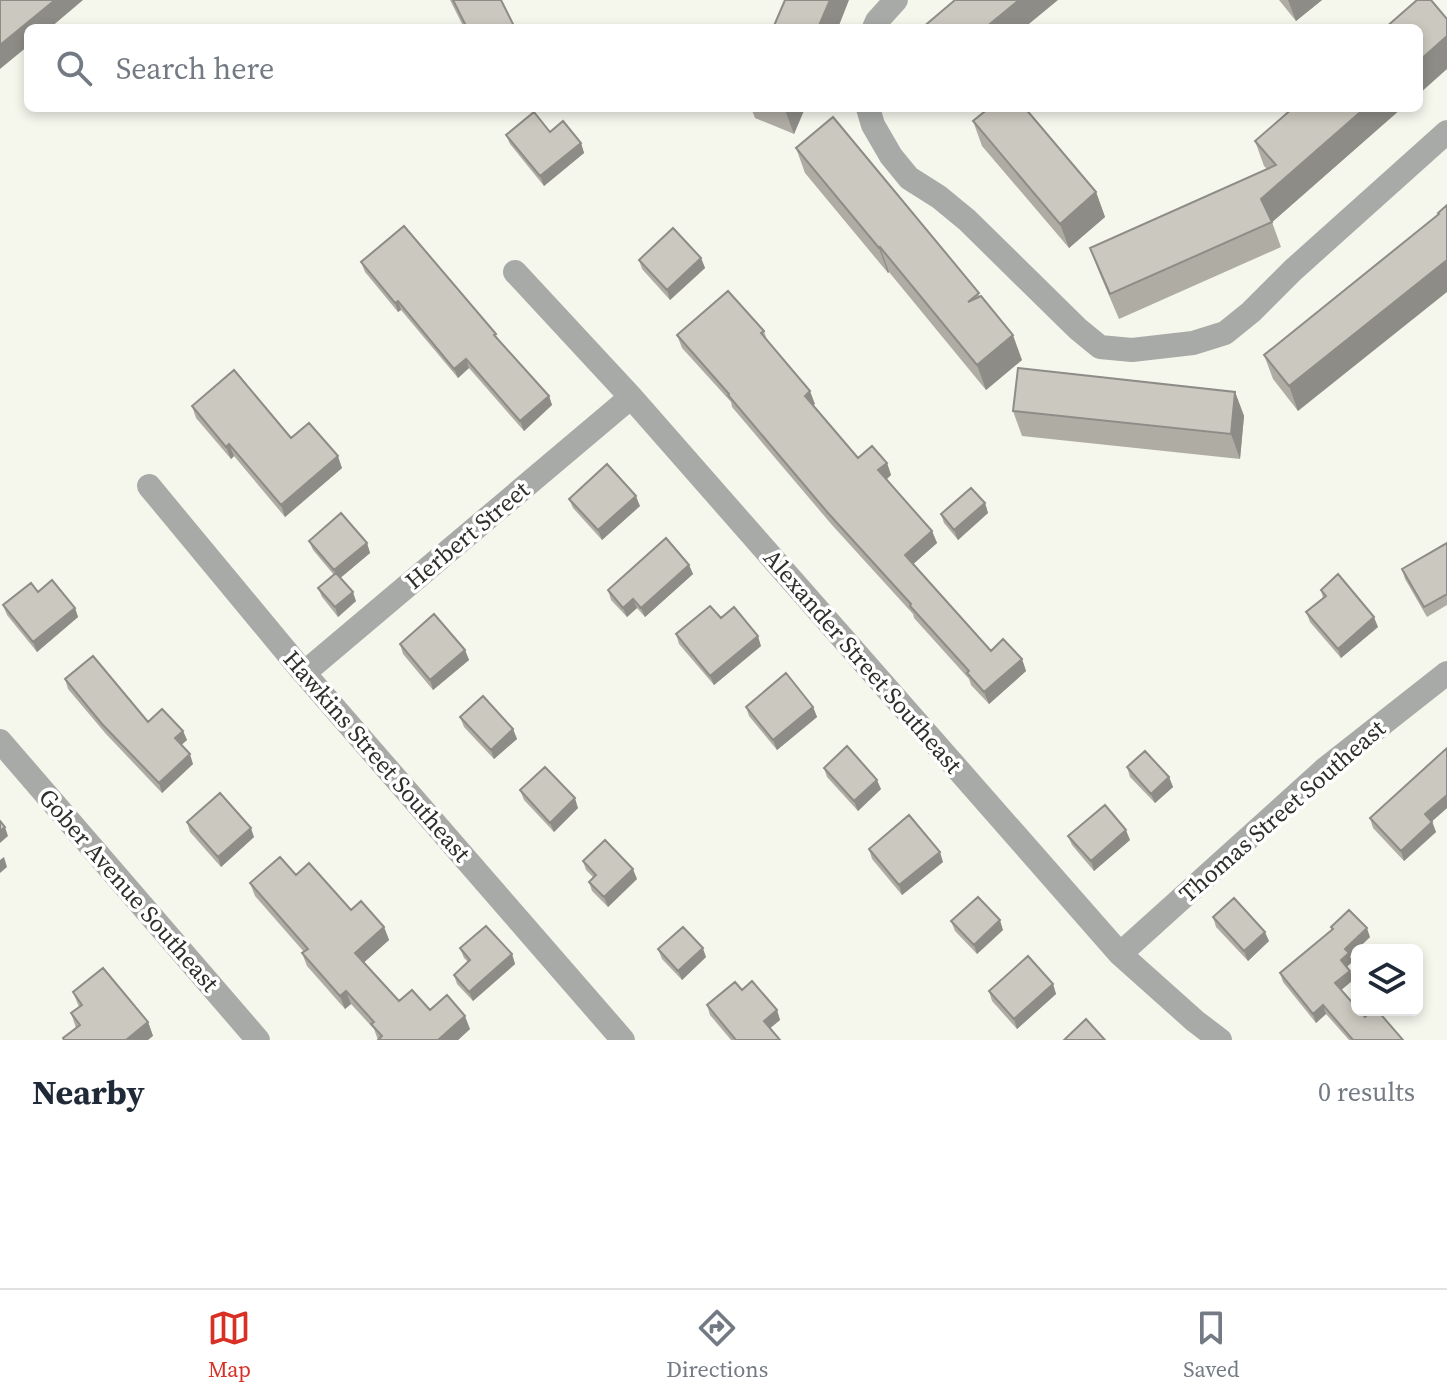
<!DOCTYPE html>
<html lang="en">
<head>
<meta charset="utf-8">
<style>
  :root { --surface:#fff; --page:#f6f6f7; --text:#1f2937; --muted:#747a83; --line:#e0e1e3; --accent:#d93025 }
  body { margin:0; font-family:"Source Serif 4",serif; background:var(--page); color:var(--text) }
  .controls { position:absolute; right:24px; bottom:24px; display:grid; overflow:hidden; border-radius:12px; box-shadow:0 4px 12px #0003 }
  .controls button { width:72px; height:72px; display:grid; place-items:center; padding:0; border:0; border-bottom:2px solid var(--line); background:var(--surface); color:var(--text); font:40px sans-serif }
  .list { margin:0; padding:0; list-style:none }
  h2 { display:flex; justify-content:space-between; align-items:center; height:104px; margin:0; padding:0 32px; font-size:34px }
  h2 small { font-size:26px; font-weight:400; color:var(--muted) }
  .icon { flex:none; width:44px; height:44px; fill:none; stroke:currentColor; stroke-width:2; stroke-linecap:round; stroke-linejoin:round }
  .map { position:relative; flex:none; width:1447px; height:1040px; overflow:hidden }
  .search { position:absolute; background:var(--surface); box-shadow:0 4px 12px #0003; left:24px; right:24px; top:24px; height:88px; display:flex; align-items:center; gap:20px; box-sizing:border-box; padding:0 28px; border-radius:12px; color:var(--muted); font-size:30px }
  .sheet { height:248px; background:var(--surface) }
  nav { display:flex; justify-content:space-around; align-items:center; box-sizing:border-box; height:112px; border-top:2px solid var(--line); background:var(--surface); font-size:22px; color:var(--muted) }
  nav a { display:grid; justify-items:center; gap:4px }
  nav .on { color:var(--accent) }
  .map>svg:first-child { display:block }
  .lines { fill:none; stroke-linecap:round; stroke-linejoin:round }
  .minor { stroke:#a8aaa7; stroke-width:24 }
  .wall { fill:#afaca4 }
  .shaded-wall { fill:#8e8c86 }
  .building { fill:#cbc8bf; stroke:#8e8c86; stroke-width:2 }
  .labels { text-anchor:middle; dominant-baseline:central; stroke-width:7; stroke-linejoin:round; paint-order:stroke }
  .street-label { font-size:24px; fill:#2e2f2b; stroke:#fff }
</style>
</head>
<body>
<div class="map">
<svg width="1447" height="1040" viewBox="0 0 1447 1040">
  <rect width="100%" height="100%" fill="#f5f7ed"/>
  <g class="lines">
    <path class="minor" d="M874 28 877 21 896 0
      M868 108 873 125 891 156 909 178 939 197 967 220 1078 329 1100 347 1132 350 1193 343 1225 333 1251 312 1293 270 1447 132
      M515 272 631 397 1120 954 1195 1021 1220 1040
      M149 486 304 673 623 1040
      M304 673 631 397
      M0 741 258 1040
      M1120 954 1325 769 1447 673"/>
  </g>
  <path class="wall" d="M450 0H501L515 28H464Z
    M1279 0H1322L1296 21Z
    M751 108H805L794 134 755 118Z
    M1293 108H1402L1272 222 1281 247 1119 319 1099 272 1090 248 1267 169 1264 166 1255 141Z
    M973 121 1096 192 1105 217 1069 248 982 146Z
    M550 132 581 143 584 153 544 186 510 144 506 135Z
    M796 148 980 296 1022 360 986 390 889 272 888 273 805 173Z
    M1439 215 1298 411 1273 379 1264 355Z
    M701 258 705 268 670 300 642 269 639 260Z
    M361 262 496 334 497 338 549 396 552 405 524 431 469 368 458 378 401 310 398 312 365 272Z
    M764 331 767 340 815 404 813 405 858 458 887 463 891 475 886 479 932 531 937 543 913 564 991 651 1022 659 1026 671 989 704 971 685 969 679 914 618 913 614 832 525 732 407 731 402 682 348 677 335Z
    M1235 392 1244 416 1240 459 1022 436 1013 411Z
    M192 406 291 438 342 468 285 517 234 456 231 459 196 418Z
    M569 499 640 506 602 540 573 508Z
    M985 503 988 513 958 540 944 523 941 514Z
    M309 541 367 543 370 553 340 578 356 601 338 617 322 597 318 588 334 575 313 550Z
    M1447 543V605L1427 617 1405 579 1402 569Z
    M689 565 693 574 645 617 637 608 627 617 611 600 608 590Z
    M1321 590 1378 627 1341 658 1310 622 1306 612 1323 598Z
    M38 592 75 608 78 617 37 652 7 615 3 605Z
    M721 618 761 646 714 685 679 644 676 634Z
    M400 644 465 650 469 660 433 690 403 654Z
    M65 679 148 722 183 731 187 740 181 745 193 764 162 793 106 734 68 689Z
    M746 707H813L817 717 777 750 749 716Z
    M460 717 513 729 517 739 494 759 464 727Z
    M1447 748V808L1432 821 1436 832 1404 861 1373 828 1370 818Z
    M1127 767 1169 777 1173 787 1155 803 1130 777Z
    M824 768 881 789 858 811 827 777Z
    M520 790 578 808 554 832 524 800Z
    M187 822 254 837 221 867 190 832Z
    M1068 836 1130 840 1094 871 1072 845Z
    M869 849 943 862 902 895 872 859Z
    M583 861 637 879 608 907 592 891 589 882 593 877 586 870Z
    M296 875 351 910 384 927 389 940 364 962 399 1001 430 1010 470 1029 458 1040H378L374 1029 351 1004 345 1009 307 966 302 953 304 952 255 896 250 883Z
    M1213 917 1269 941 1248 961 1216 927Z
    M951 921 1003 930 977 954 955 931Z
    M1331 927 1370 937 1350 956 1352 962 1347 967 1350 971 1353 980 1341 990 1365 1017 1403 1040H1349L1326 1014 1316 1023 1283 982 1280 973 1332 930Z
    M460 948 512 954 515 964 473 1001 457 984 454 975 468 962 464 958Z
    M658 949 706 957 682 980 662 959Z
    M1053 984 1056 994 1017 1029 992 1001 989 991Z
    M742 990 777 1010 780 1020 770 1028 780 1040H731L710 1015 707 1005Z
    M73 992 148 1022 153 1036 76 1028 71 1013 79 1007Z"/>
  <path class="shaded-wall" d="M55 0H83L50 28H28V46L0 69V45Z
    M830 0H849L838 28H818Z
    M1019 0H1058L1024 28H985Z
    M1288 0H1322L1296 21Z
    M1447 36V69L1419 94V61Z
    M785 108H805L794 134 785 110Z
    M1365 108H1402L1270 224 1261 199Z
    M581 143 584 153 544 186 540 176Z
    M1096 192 1105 217 1069 248 1060 224Z
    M880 247 889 272 888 273 879 248Z
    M701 258 705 268 670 300 667 290Z
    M1447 260V292L1298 411 1289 386Z
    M398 301 401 310 398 312 395 303Z
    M1013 335 1022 360 986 390 977 365Z
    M466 359 469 368 458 378 454 369Z
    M810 391 815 404 809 408 805 396Z
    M1235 392 1244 416 1240 459 1231 434Z
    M549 396 552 405 524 431 520 421Z
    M229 444 234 456 231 459 226 447Z
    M338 456 342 468 285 517 281 505Z
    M887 463 891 475 883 483 878 470Z
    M636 496 640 506 602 540 598 530Z
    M985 503 988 513 958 540 954 530Z
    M932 531 937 543 910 567 905 555Z
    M367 543 370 553 338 580 334 570Z
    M689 565 693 574 645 617 641 608Z
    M353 592 356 601 338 617 335 607Z
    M633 599 637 608 627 617 623 608Z
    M75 608 78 617 37 652 33 642Z
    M1374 617 1378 627 1341 658 1338 649Z
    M758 636 761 646 714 685 710 676Z
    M465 650 469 660 433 690 430 680Z
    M1022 659 1026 671 989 704 984 692Z
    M813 707 817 717 777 750 773 740Z
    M513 729 517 739 494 759 491 750Z
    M183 731 187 740 178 748 175 738Z
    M190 754 193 764 162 793 159 783Z
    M1169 777 1173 787 1155 803 1151 794Z
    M877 780 881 789 858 811 854 801Z
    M1447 795V808L1429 824 1425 814Z
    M575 798 578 808 554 832 550 823Z
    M1432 822 1436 832 1404 861 1401 851Z
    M5 827 8 836 0 843V831Z
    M251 828 254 837 221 867 218 857Z
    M1126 830 1130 840 1094 871 1091 861Z
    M940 852 943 862 902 895 899 885Z
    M4 857 7 867 0 873V860Z
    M633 869 637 879 608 907 604 897Z
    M1000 920 1003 930 977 954 974 945Z
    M384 927 389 940 360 966 355 953Z
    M1367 928 1370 937 1350 956 1352 962 1344 969 1341 960 1345 949Z
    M1265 932 1269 941 1248 961 1244 951Z
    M703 948 706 957 682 980 678 971Z
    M512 954 515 964 473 1001 469 992Z
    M1350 971 1353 980 1339 992 1335 983Z
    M1053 984 1056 994 1017 1029 1014 1019Z
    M346 991 351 1004 345 1009 340 996Z
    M1323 1005 1326 1014 1316 1023 1313 1014Z
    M777 1010 780 1020 768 1030 764 1021Z
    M465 1016 470 1029 458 1040H438Z
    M148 1022 153 1036 148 1040H126Z"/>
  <path class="building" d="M0 0H55L0 45Z
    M453 0H501L513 24 505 28H467Z
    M785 0H830L818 28H773Z
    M955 0H1019L985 28H922Z
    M1417 0H1431L1447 19V36L1419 61V28H1385Z
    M989 108H1025L1096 192 1060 224 973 121Z
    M1293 108H1365L1261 199 1272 222 1110 294 1090 248 1276 165 1255 141Z
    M534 112 550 132 563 121 581 143 540 176 506 135Z
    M833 117 979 293 968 302 981 296 1013 335 977 365 880 247 879 248 796 148Z
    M1447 205V260L1289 386 1264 355 1439 214 1438 213Z
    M404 226 496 334 494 335 549 396 520 421 466 359 454 369 398 301 395 303 361 262Z
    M673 228 701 258 667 290 639 260Z
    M728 291 764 331 761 333 810 391 805 396 858 458 872 446 887 463 878 470 932 531 905 555 991 651 1003 639 1022 659 984 692 967 673 969 671 910 606 911 604 828 513 728 395 729 394 677 335Z
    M1018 368 1235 392 1231 434 1013 411Z
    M234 370 291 438 309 423 338 456 281 505 229 444 226 447 192 406Z
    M607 464 636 496 598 530 569 499Z
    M971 488 985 503 954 530 941 514Z
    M341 513 367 543 334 570 309 541Z
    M666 538 689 565 641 608 633 599 623 608 608 590Z
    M1447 543V594L1424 607 1402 569Z
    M336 573 353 592 335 607 318 588Z
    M1338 574 1374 617 1338 649 1306 612 1326 596 1321 590Z
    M52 580 75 608 33 642 3 605 31 583 38 592Z
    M710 606 721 618 734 607 758 636 710 676 676 634Z
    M434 614 465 650 430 680 400 644Z
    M93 656 148 722 162 709 183 731 175 738 190 754 159 783 102 724 65 679Z
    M786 673 813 707 773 740 746 707Z
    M483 696 513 729 491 750 460 717Z
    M847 746 877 780 854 801 824 768Z
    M1447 748V795L1425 814 1432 822 1401 851 1370 818Z
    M1145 751 1169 777 1151 794 1127 767Z
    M545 767 575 798 550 823 520 790Z
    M220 793 251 828 218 857 187 822Z
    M1105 805 1126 830 1091 861 1068 836Z
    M909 815 940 852 899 885 869 849Z
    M0 821 5 827 0 831Z
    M605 840 633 869 604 897 589 882 596 875 583 861Z
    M280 857 296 875 309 863 351 910 361 901 384 927 355 953 399 1001 412 990 430 1010 447 995 465 1016 438 1040H378L382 1036 371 1024 374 1022 346 991 340 996 302 953 308 949 250 883Z
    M978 897 1000 920 974 945 951 921Z
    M1234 898 1265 932 1244 951 1213 917Z
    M1349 910 1367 928 1345 949 1349 953 1341 960 1350 971 1335 983 1357 1008V1010H1359L1365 1017 1373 1010H1377L1403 1040H1353L1323 1005 1313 1014 1280 973 1333 929 1331 927Z
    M486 926 512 954 469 992 454 975 470 960 460 948Z
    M683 927 703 948 678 971 658 949Z
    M1028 956 1053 984 1014 1019 989 991Z
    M103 968 148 1022 126 1040H64L63 1038 80 1025 71 1013 82 1005 73 992Z
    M752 981 777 1010 764 1021 780 1040H736L707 1005 735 982 742 990Z
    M1086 1019 1105 1040H1064Z"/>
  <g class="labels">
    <g class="street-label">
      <text transform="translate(467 535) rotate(-40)">Herbert Street</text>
      <text transform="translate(863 661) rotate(49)">Alexander Street Southeast</text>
      <text transform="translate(377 756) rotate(49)">Hawkins Street Southeast</text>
      <text transform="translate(1282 811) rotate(-41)">Thomas Street Southeast</text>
      <text transform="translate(129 890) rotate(49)">Gober Avenue Southeast</text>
    </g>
  </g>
</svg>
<div class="controls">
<button><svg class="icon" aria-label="layers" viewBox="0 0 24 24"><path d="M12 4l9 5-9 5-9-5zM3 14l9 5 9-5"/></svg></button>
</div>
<div class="search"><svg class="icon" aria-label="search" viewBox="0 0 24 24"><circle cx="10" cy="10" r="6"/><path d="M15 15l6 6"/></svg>Search here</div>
</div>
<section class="sheet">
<h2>Nearby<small>0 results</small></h2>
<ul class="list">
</ul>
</section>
<nav>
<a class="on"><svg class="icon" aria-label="map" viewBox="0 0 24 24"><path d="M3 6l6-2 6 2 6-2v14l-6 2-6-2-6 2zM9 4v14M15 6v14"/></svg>Map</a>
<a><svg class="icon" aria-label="directions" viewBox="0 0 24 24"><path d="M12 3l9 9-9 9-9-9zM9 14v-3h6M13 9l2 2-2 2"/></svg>Directions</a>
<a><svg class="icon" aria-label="saved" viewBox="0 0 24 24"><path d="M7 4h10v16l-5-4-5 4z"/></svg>Saved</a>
</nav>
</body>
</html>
